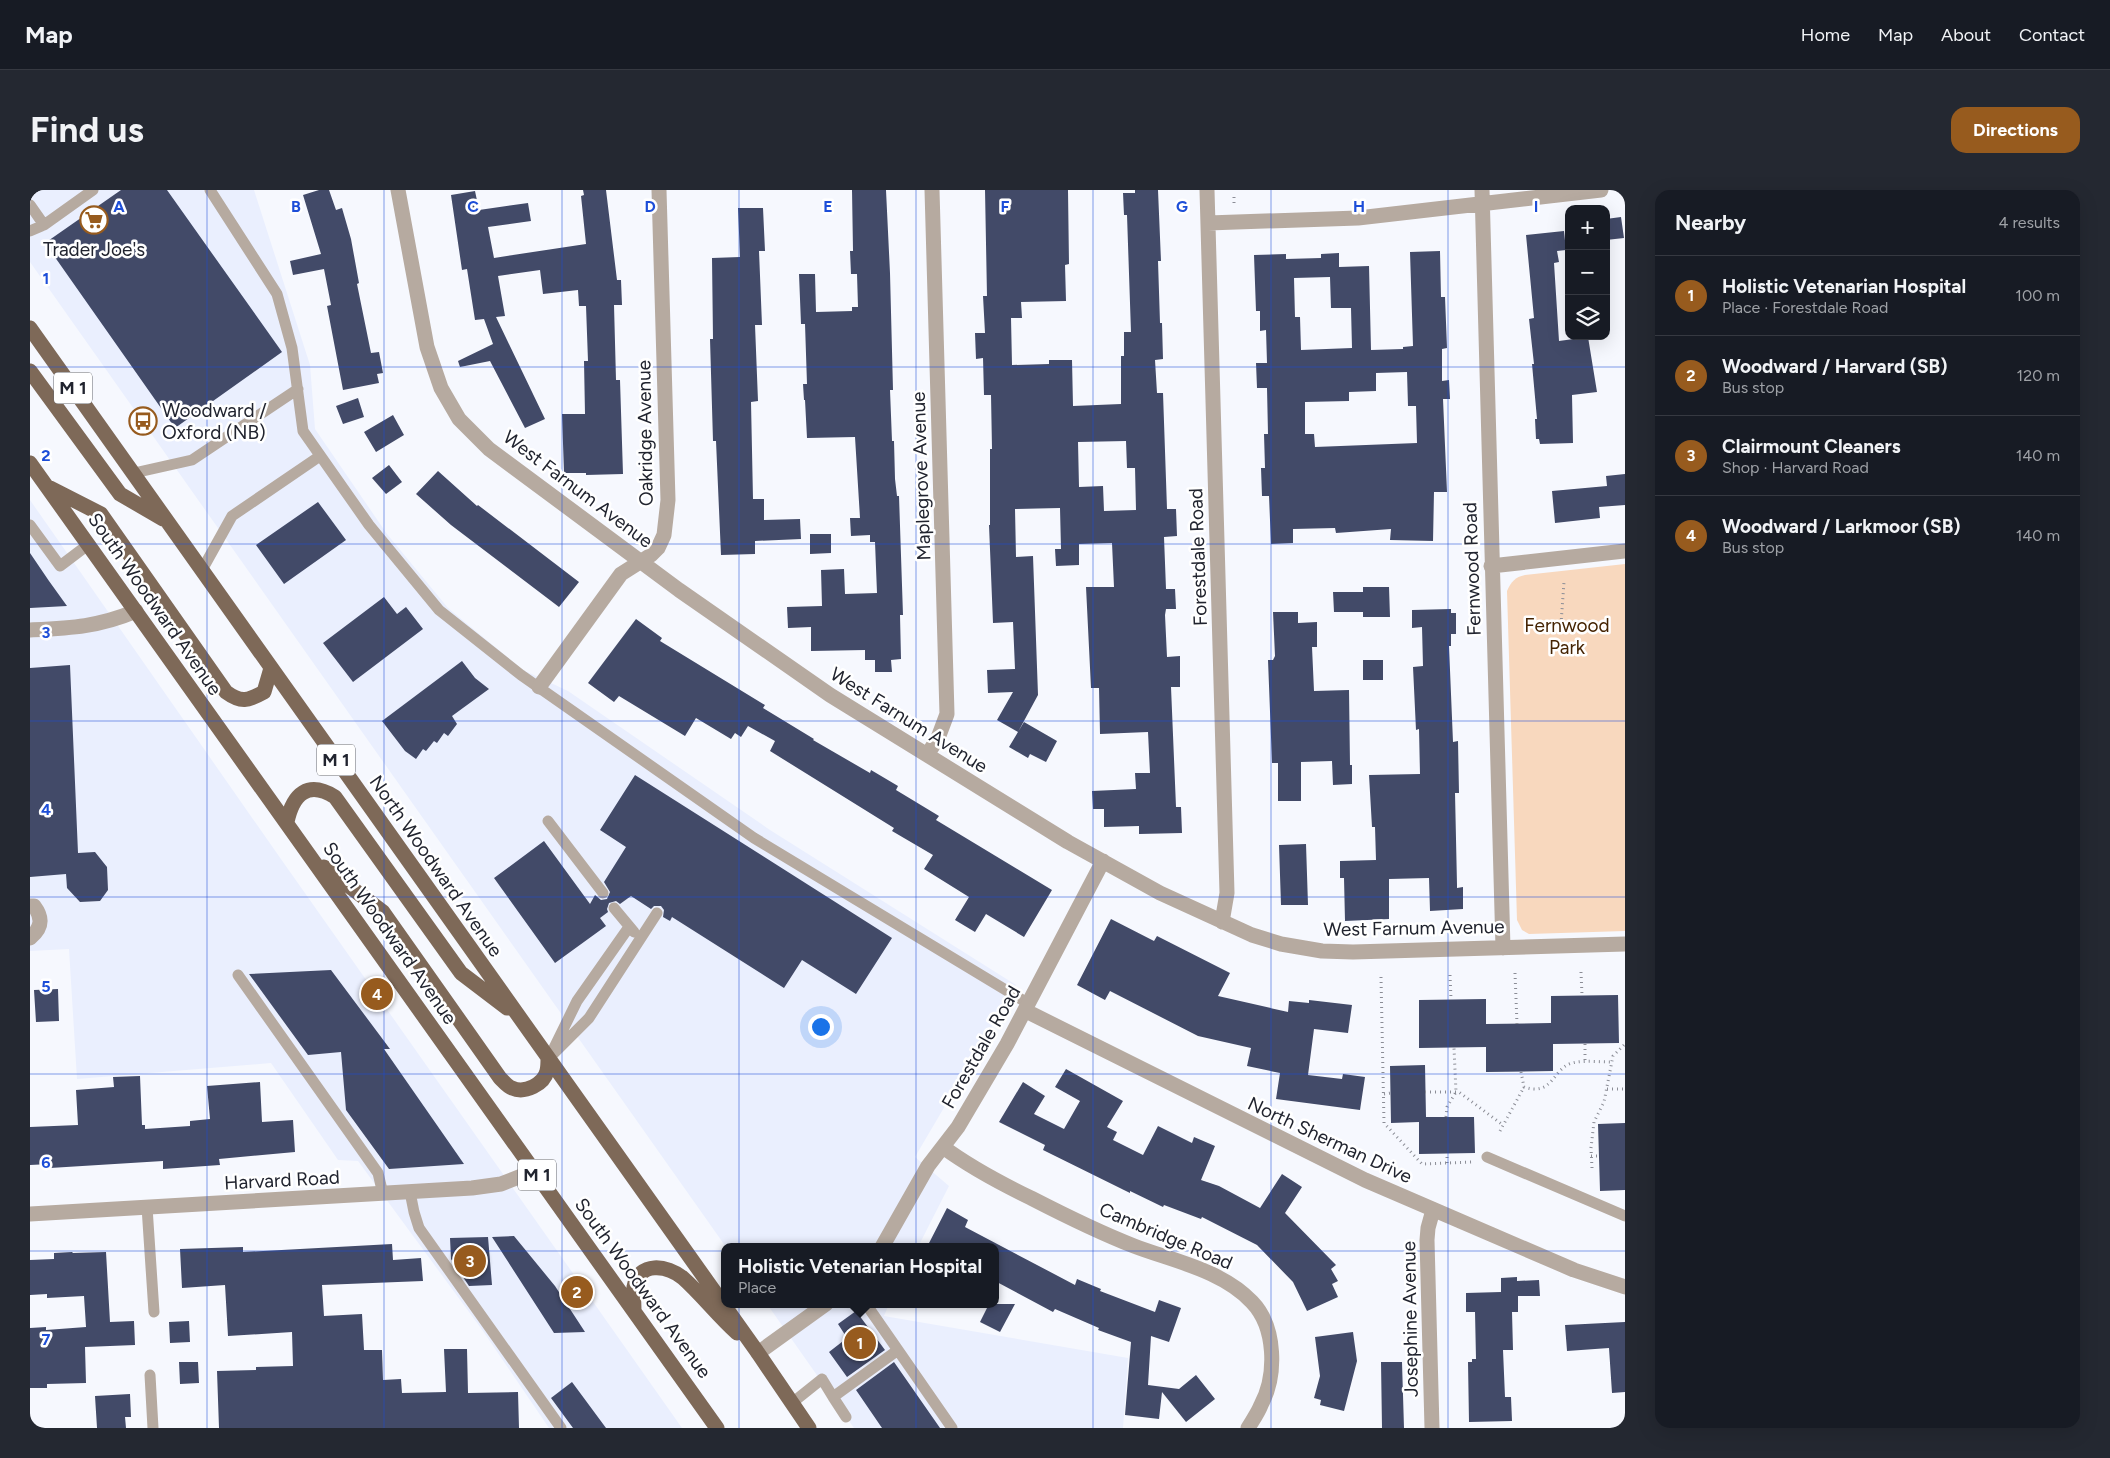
<!DOCTYPE html>
<html lang="en">
<head>
<meta charset="utf-8">
<style>
  :root { --surface:#171b24; --page:#242831; --text:#f1f3f6; --muted:#9ea1a6; --line:#363941; --accent:#975b1e }
  body { margin:0; font-family:Figtree,sans-serif; background:var(--page); color:var(--text) }
  .controls { position:absolute; right:15px; top:15px; display:grid; overflow:hidden; border-radius:10px; box-shadow:0 5px 20px #0002 }
  .controls button { width:45px; height:45px; display:grid; place-items:center; padding:0; border:0; border-bottom:1px solid var(--line); background:var(--surface); color:var(--text); font:25px sans-serif }
  .you { position:absolute; left:790px; top:836px; width:18px; height:18px; margin:-12px; border:4px solid #fff; border-radius:50%; background:#1a73e8; box-shadow:0 0 0 8px #1a73e833 }
  .badge { display:grid; place-items:center; width:32px; height:32px; border-radius:50%; background:var(--accent); color:#fff; font-size:16px; font-weight:700 }
  .pin { position:absolute; translate:-50% -50%; border:2px solid #fff; box-shadow:0 1px 5px #0006 }
  .popup { position:absolute; left:691px; top:1053px; width:278px; height:65px; box-sizing:border-box; display:grid; place-content:center; border-radius:10px; background:var(--surface); filter:drop-shadow(0 1px 4px #0005); font-size:16px; white-space:nowrap; color:var(--muted) }
  .popup b { font-size:19px; color:var(--text) }
  .popup::after { content:''; position:absolute; left:50%; top:100%; margin-left:-10px; border:10px solid transparent; border-top-color:var(--surface) }
  .list { margin:0; padding:0; list-style:none }
  h2 { display:flex; justify-content:space-between; align-items:center; height:65px; margin:0; padding:0 20px; font-size:21px }
  h2 small { font-size:16px; font-weight:400; color:var(--muted) }
  .list li { display:grid; grid-template-columns:32px 1fr auto; gap:15px; align-items:center; box-sizing:border-box; height:80px; padding:0 20px; border-top:1px solid var(--line) }
  .list b { display:block; font-size:19px; white-space:nowrap }
  .list p { margin:0; font-size:16px; white-space:nowrap; color:var(--muted) }
  .list em { font-size:16px; font-style:normal; color:var(--muted) }
  .icon { flex:none; width:28px; height:28px; fill:none; stroke:currentColor; stroke-width:2; stroke-linecap:round; stroke-linejoin:round }
  .map { position:relative; flex:none; width:1595px; height:1238px; overflow:hidden; border-radius:15px }
  header { display:flex; align-items:center; gap:30px; box-sizing:border-box; height:70px; padding:0 25px; background:var(--surface); border-bottom:1px solid var(--line) }
  header strong { font-size:24px }
  nav { display:flex; gap:28px; margin-inline-start:auto; font-size:18px }
  .intro { display:flex; align-items:center; justify-content:space-between; box-sizing:border-box; height:120px; padding:0 30px }
  h1 { margin:0; font-size:35px }
  .button { padding:12px 22px; border-radius:15px; background:var(--accent); color:#fff; font-size:18px; font-weight:700 }
  main { display:flex; gap:30px; padding:0 30px }
  aside { flex:1; background:var(--surface); border-radius:15px; box-shadow:0 5px 20px #0002 }
  .map>svg:first-child { display:block }
  .built { fill:#eaeffe }
  .green { fill:#f8d8be }
  .building { fill:#424a68; fill-rule:evenodd }
  .lines { fill:none; stroke-linecap:round; stroke-linejoin:round }
  .path { stroke:#8b8d96; stroke-width:3; stroke-dasharray:1 4; stroke-linecap:butt }
  .service { stroke:#b6aaa0; stroke-width:11 }
  .minor { stroke:#b6aaa0; stroke-width:15 }
  .primary { stroke:#7e6958; stroke-width:15 }
  .grid { fill:none; stroke:#1d4ed8; stroke-width:1; stroke-opacity:0.55 }
  .labels { text-anchor:middle; dominant-baseline:central; stroke-width:5; stroke-linejoin:round; paint-order:stroke }
  .shield { fill:#fff; stroke:#64666d; stroke-width:1 }
  .shield-label { font-size:18px; font-weight:bold; fill:#21242f }
  .poi-label { font-size:19px; fill:#21242f; stroke:#fff }
  .street-label { font-size:19px; fill:#21242f; stroke:#fff }
  .park-label { font-size:19px; fill:#452403; stroke:#fff }
  .grid-label { font-size:16px; text-anchor:middle; font-weight:bold; fill:#1d4ed8; stroke:#fff; stroke-width:5; stroke-linejoin:round; paint-order:stroke }
</style>
</head>
<body>
<header>
<strong>Map</strong>
<nav><a>Home</a><a>Map</a><a>About</a><a>Contact</a></nav>
</header>
<div class="intro"><h1>Find us</h1><a class="button">Directions</a></div>
<main>
<div class="map">
<svg width="1595" height="1238" viewBox="0 0 1595 1238">
  <rect width="100%" height="100%" fill="#f6f8fe"/>
  <path class="built" d="M0 0H224L280 175 285 239 357 344 418 418 493 480 538 501 740 640 986 795 885 967 919 996 888 1057H696L0 72Z
    M0 310 246 662 652 1238H519L453 1141 328 971 308 970 241 873 47 889 39 759 0 761Z
    M737 1114H859L854 1126 1098 1168 1093 1238H824Z"/>
  <path class="green" d="M1595 374V741L1499 744 1492 740 1487 730 1477 401C1481 392 1485 387 1495 385Z"/>
  <path class="building" d="M91 0H137L252 162 145 238 15 53Z
    M289 0H299L306 20 312 18 321 49 329 93 327 94 341 163 349 162 353 183 347 184 349 193 313 200 297 116 301 115 294 79 263 85 260 71 291 64 273 5Z
    M553 0H576L587 90H591L592 115H584L586 190H590L593 284 556 285V283H534L532 224H555L554 171H558L556 116H549L548 100 513 104 510 80 468 86 475 126 466 127 515 229 495 238 460 171 430 177 428 171 463 154 454 129 445 130 437 79 432 80 421 5 445 1 449 20 498 13 501 31 458 37 464 68 556 54 551 6 554 5Z
    M822 0H856L860 83 863 200H860L862 251H864L865 289 867 306H869L873 425H870L871 469 861 470 862 482H845V470H835V460L781 461V437L758 438 757 417 792 416 791 380 814 379 815 404 847 403 845 352H840V345L821 346 820 328H830L825 247 777 248 775 210H774L773 194H777L775 134H771L769 84H785L786 122 822 121V117H828L827 84H821L820 61H823Z
    M955 0H1038L1039 74 1035 75 1036 111 991 112 992 128H981L982 175 1019 174V170H1042L1043 216 1091 214V166H1094V142H1101L1097 25H1094L1093 3H1105V0H1128L1131 71H1128L1130 133H1132L1133 169 1125 170 1127 203H1133L1137 319H1146L1147 346 1134 347 1136 399H1145L1146 419H1136L1135 425 1137 467 1150 466V497H1141L1146 617H1151L1152 643 1109 644V636L1074 637V619H1063L1062 601 1106 599 1105 583H1120L1118 542 1070 544 1069 498H1061L1056 397H1084L1082 353 1049 354V375L1026 376 1025 359H1031L1030 318 985 319 986 367 1003 366 1008 505 988 542 967 530 983 502 958 503 957 480 985 479 983 432 963 433 959 335H960V259H962L961 205H954L953 168 946 169 945 143H955L953 106H957ZM1096 251 1097 278H1105L1106 320 1074 321 1073 296 1049 297 1048 252Z
    M708 18H733L735 61H729L732 135H725L728 211 721 212 723 309H734V330L770 329 771 349 725 351V364L691 365 686 251H683L680 149H683L682 68 710 67Z
    M1591 27 1594 48 1576 50V29Z
    M1534 41 1536 60 1527 61 1529 72 1524 73 1529 151 1558 147 1567 202 1542 205 1543 253 1510 254 1509 249H1506L1505 229H1507L1502 174H1504L1499 129 1504 128 1496 45Z
    M1410 61 1411 107H1415L1417 158 1412 159V191L1419 190 1420 209H1413L1417 302H1404L1403 351 1360 350 1361 339 1306 343 1305 338 1263 339V353L1241 354 1239 306H1232L1231 278H1235L1234 244H1238L1237 198H1227L1226 173H1237L1236 140 1230 141V121H1226L1224 65 1256 64V69L1291 68V64L1309 63V77L1339 76 1341 160 1373 159V157L1383 156 1380 62ZM1300 87 1301 118H1321L1322 158 1271 160 1270 127H1265L1264 88ZM1377 182 1378 216H1386L1387 253 1285 257 1284 244H1275V212L1319 211V202L1346 201V183Z
    M328 208 334 227 313 234 306 216Z
    M363 225 374 245 346 262 334 242Z
    M359 275 372 292 356 304 342 288Z
    M408 281 447 316 448 315 549 392 529 417 421 335 386 304Z
    M1595 284V315L1569 317 1570 328 1525 333 1522 301 1577 296 1576 286Z
    M288 312 316 350 254 394 226 355Z
    M780 344H801V363L780 364Z
    M0 363 19 391 37 416 0 418Z
    M1333 397H1359L1360 427H1333V422H1304L1303 402H1333Z
    M354 407 367 424 376 417 393 439 323 492 293 453Z
    M1421 419V423H1426V444H1421V456H1419L1423 552 1428 551 1429 603H1425L1427 695V698L1433 697V719L1400 721 1399 688 1359 689V729L1315 731 1314 688H1310V671L1346 670 1345 637H1342L1339 585 1390 584 1389 539 1386 540 1383 477 1393 476 1392 437 1382 438V420Z
    M1243 422H1268V433L1287 432V457H1282L1284 501 1319 500 1320 575H1322V594L1303 595 1302 571 1271 572V611H1248V573H1242L1238 470H1243L1245 466Z
    M606 429 632 448 630 451 735 515 733 518 784 549 783 550 840 583 841 580 868 596 866 600 909 626 906 630 1022 700 994 747 956 724 945 742 925 730 939 707 894 679 903 665 862 641 864 638 740 561 745 551 718 536 711 547 705 543 701 549 666 528 655 546 589 506 584 512 558 493Z
    M1333 470H1353V490H1333Z
    M432 471 445 488 459 499 422 526 427 534 418 546 414 543 407 553 404 551 396 561 393 559 386 569 375 561 352 531Z
    M40 475 48 663 65 662 77 677 78 700 70 711 50 712 37 698 36 684 0 687V478Z
    M994 532 1027 551 1016 572 1000 564 998 568 979 557Z
    M605 585 862 748 826 804 772 770 754 798 642 727 640 731 633 727 634 720 631 716H624L621 719 601 706 590 714 586 711 579 713 577 719 578 722 570 728 576 736 525 773 464 688 514 651 560 714 565 705 571 710 577 709 580 702 574 692 596 657 570 640Z
    M1276 654 1278 715H1251L1249 655Z
    M1081 729 1124 751 1127 746 1200 783 1188 806 1258 822 1259 811 1279 813V810L1322 815 1318 843 1284 839 1278 885 1312 889 1313 884 1335 887 1330 920 1246 909 1250 883 1217 876 1221 858 1168 846 1080 801 1075 810 1047 795Z
    M301 780 360 859H354L434 974 359 979 316 920 311 862 278 865 219 784Z
    M28 799 29 831 6 832 4 800Z
    M1588 805 1589 853 1523 854V881L1456 882V857L1389 858V810L1456 809V834L1521 833V806Z
    M1395 875 1396 927H1444L1445 963 1389 964V932L1361 933 1360 876Z
    M1036 879 1093 911 1077 937 1087 942 1083 950 1113 965 1128 936 1162 953 1164 947 1185 956 1171 990 1189 996 1230 1018 1252 984 1272 997 1255 1023 1306 1075 1301 1079 1308 1091 1302 1094 1308 1107 1277 1121 1263 1092 1227 1055 1172 1027 1171 1029 1134 1015 1133 1017 1100 1001V1003L1013 960 1015 955 969 932 993 892 1015 906 1004 924 1034 939 1050 911 1025 897Z
    M110 886 112 935H115V939L160 936V931L180 929 177 896 230 892 232 932 263 930 265 962 189 969 190 975 133 979V971L20 978V974L0 975V937L48 935 46 900 84 897 83 887Z
    M1595 933V1000L1570 1001 1568 934Z
    M917 1018 938 1030 935 1037 1045 1095 1047 1089 1071 1099 1070 1101 1125 1122 1129 1110 1151 1118 1139 1152 1121 1146 1118 1195 1149 1199 1166 1185 1185 1209 1156 1232 1132 1202 1129 1229 1095 1225 1101 1152 1068 1140 1069 1138 1025 1119 1023 1122 965 1091V1057H897Z
    M484 1046 525 1096 555 1142 524 1143 462 1047Z
    M458 1047 462 1095 439 1096 421 1069 420 1048Z
    M362 1054 363 1070 391 1068 393 1091 292 1095 294 1126 332 1124 334 1160H352L353 1190 371 1189 372 1203 416 1202 414 1159H437L438 1203 488 1202 489 1238H189L187 1181 226 1180V1177L263 1176 262 1142 198 1146 195 1095 152 1098 150 1059 213 1057V1062Z
    M42 1062 43 1063 76 1062 80 1132 104 1131 105 1155 55 1157 56 1193 17 1194V1198H0V1138L16 1137V1140L56 1137 54 1106 17 1108V1104L0 1105V1070L24 1069V1063Z
    M1487 1087V1091L1509 1090 1510 1106H1488V1122H1482L1483 1160H1473L1475 1207H1481L1482 1231 1439 1232 1438 1172H1442V1169H1446L1445 1122H1436V1103L1471 1102V1088Z
    M959 1114H985L970 1142 950 1132Z
    M826 1121 855 1160 817 1187 799 1162 817 1148 808 1134Z
    M159 1131 160 1152 140 1153 139 1132Z
    M1595 1132V1202L1582 1203 1579 1158 1537 1161 1535 1135Z
    M1323 1142 1327 1171 1314 1221 1290 1215 1291 1210 1284 1208 1290 1186 1285 1147Z
    M149 1172H168L169 1193 150 1194Z
    M864 1172 910 1238H852L826 1200Z
    M1351 1172H1372L1374 1238H1352Z
    M542 1192 576 1238H543L521 1208Z
    M100 1204 101 1227H95L96 1238H67L65 1206Z"/>
  <g class="lines">
    <path class="path" d="M1204 7V16
      M1531 434 1534 392
      M1551 782 1552 805
      M1485 783 1487 834
      M1420 785 1421 809
      M1351 787 1354 933 1392 974 1442 972
      M1555 854V873
      M1491 882 1494 897C1523 907 1523 878 1542 873 1554 870 1569 872 1582 872
      M1577 899H1594
      M1395 902H1429L1473 935
      M1354 904 1361 903
      M1416 927 1417 917 1426 902 1424 858
      M1470 941 1494 897
      M1561 966H1569
      M1417 973V964
      M1562 978 1561 958 1564 932 1574 912 1583 866 1595 854"/>
    <path class="service" d="M180 0 247 104 262 158 273 241 339 335 409 420 491 485 724 648 999 814
      M0 15 14 35
      M0 41 14 35 63 0
      M104 283 162 270 268 199
      M0 335 30 376 59 354
      M172 380 202 326 290 266
      M518 631 573 703
      M584 718 604 742
      M208 785 348 983 353 1004
      M524 858 547 811 599 737
      M518 869 559 828 627 723
      M1457 967 1595 1026
      M380 1002 384 1022 389 1038 531 1238
      M117 1017 124 1122
      M836 1114 922 1238
      M120 1185 123 1238
      M803 1207 816 1227
      M762 1213 792 1189 803 1207 868 1160"/>
    <path class="minor" d="M368 0 397 157 411 198 429 229 459 259 649 400 800 505 1038 652 1130 703 1222 745 1251 754 1292 761 1323 762 1595 754
      M1177 0 1197 703 1192 732
      M1452 0 1473 758
      M1178 33 1328 28 1571 0
      M1461 376 1595 361
      M0 440C40 438 68 437 106 421
      M509 497 591 384 621 365 628 358 634 345 638 310 629 0
      M897 565 908 548 917 524 902 0
      M0 716H4C13 728 12 738 0 748
      M996 821 1335 990 1544 1080 1595 1097
      M913 957C940 977 970 993 1001 1008 1034 1025 1068 1042 1104 1056 1143 1071 1192 1080 1222 1112 1246 1137 1247 1185 1231 1215 1228 1223 1222 1231 1218 1238
      M0 1024 442 998 471 994 504 981
      M852 1057 898 976 928 937 977 854 1073 671
      M728 1163 796 1114
      M1402 1238 1397 1050 1398 1038 1403 1020"/>
    <path class="primary" d="M0 138 728 1163 779 1238
      M0 181 90 304 133 329
      M0 273 687 1238
      M20 298 71 324 196 502C211 513 218 511 234 502L241 478
      M257 632C263 604 278 590 305 607L431 783 477 818
      M294 677 353 722 470 888C473 891 478 897 482 898 495 904 514 894 517 881 518 877 518 873 518 869
      M604 1120C604 1113 603 1104 604 1097 609 1071 637 1075 653 1088 672 1105 688 1126 707 1143"/>
  </g>
  <path class="grid" d="M177 0V1238M354 0V1238M532 0V1238M709 0V1238M886 0V1238M1063 0V1238M1241 0V1238M1418 0V1238M0 177H1595M0 354H1595M0 531H1595M0 707H1595M0 884H1595M0 1061H1595"/>
  <defs>
    <g id="supermarket-ring" transform="scale(1.4375)"><circle r="9.5" fill="#fff" stroke="#975b1e" stroke-width="1.5"/><path d="M-6-5.5h2.5l.6 2H6L4.5 2H-2.5L-4.4-4H-6ZM-1.5 3.2a1.3 1.3 0 1 0 .1 0ZM3 3.2a1.3 1.3 0 1 0 .1 0Z" fill="#975b1e"/></g>
    <g id="bus-ring" transform="scale(1.4375)"><circle r="9.5" fill="#fff" stroke="#975b1e" stroke-width="1.5"/><path d="M-5-6H5V4H4V6H2V4H-2V6H-4V4H-5ZM-3.5-4V0h7V-4ZM-3.5 1.2v1.5H-2V1.2ZM2 1.2v1.5H3.5V1.2Z" fill="#975b1e"/></g>
  </defs>
  <g fill-rule="evenodd">
    <use href="#supermarket-ring" x="64" y="30"/>
    <use href="#bus-ring" x="113" y="231"/>
  </g>
  <g class="labels">
    <g class="shield">
      <rect x="24" y="182.5" width="38" height="31" rx="4"/>
      <rect x="287" y="554.5" width="38" height="31" rx="4"/>
      <rect x="488" y="969.5" width="38" height="31" rx="4"/>
    </g>
    <g class="shield-label">
      <text x="43" y="198">M 1</text>
      <text x="306" y="570">M 1</text>
      <text x="507" y="985">M 1</text>
    </g>
    <g class="poi-label">
      <text x="64" y="59">Trader Joe's</text>
      <text x="132" y="220" text-anchor="start">Woodward /<tspan x="132" dy="22">Oxford (NB)</tspan></text>
    </g>
    <g class="street-label">
      <text transform="translate(615 243) rotate(-91)">Oakridge Avenue</text>
      <text transform="translate(891 286) rotate(-92)">Maplegrove Avenue</text>
      <text transform="translate(548 299) rotate(37)">West Farnum Avenue</text>
      <text transform="translate(1168 367) rotate(-92)">Forestdale Road</text>
      <text transform="translate(1442 379) rotate(-92)">Fernwood Road</text>
      <text transform="translate(125 414) rotate(55)">South Woodward Avenue</text>
      <text transform="translate(879 530) rotate(32)">West Farnum Avenue</text>
      <text transform="translate(406 676) rotate(55)">North Woodward Avenue</text>
      <text transform="translate(1384 738) rotate(-1)">West Farnum Avenue</text>
      <text transform="translate(360 743) rotate(55)">South Woodward Avenue</text>
      <text transform="translate(951 857) rotate(-60)">Forestdale Road</text>
      <text transform="translate(1300 950) rotate(25)">North Sherman Drive</text>
      <text transform="translate(252 990) rotate(-3)">Harvard Road</text>
      <text transform="translate(1136 1046) rotate(23)">Cambridge Road</text>
      <text transform="translate(613 1098) rotate(54)">South Woodward Avenue</text>
      <text transform="translate(1380 1129) rotate(-91)">Josephine Avenue</text>
    </g>
    <g class="park-label">
      <text x="1537" y="435">Fernwood<tspan x="1537" dy="22">Park</tspan></text>
    </g>
  </g>
  <g class="grid-label">
    <text x="89" y="22">A</text>
    <text x="266" y="22">B</text>
    <text x="443" y="22">C</text>
    <text x="620" y="22">D</text>
    <text x="798" y="22">E</text>
    <text x="975" y="22">F</text>
    <text x="1152" y="22">G</text>
    <text x="1329" y="22">H</text>
    <text x="1506" y="22">I</text>
    <text x="16" y="94">1</text>
    <text x="16" y="271">2</text>
    <text x="16" y="448">3</text>
    <text x="16" y="625">4</text>
    <text x="16" y="802">5</text>
    <text x="16" y="978">6</text>
    <text x="16" y="1155">7</text>
  </g>
</svg>
<div class="controls">
<button>+</button>
<button>−</button>
<button><svg class="icon" aria-label="layers" viewBox="0 0 24 24"><path d="M12 4l9 5-9 5-9-5zM3 14l9 5 9-5"/></svg></button>
</div>
<div class="you"></div>
<div class="pin badge" style="left:830px;top:1153px">1</div>
<div class="popup"><b>Holistic Vetenarian Hospital</b>Place</div>
<div class="pin badge" style="left:547px;top:1102px">2</div>
<div class="pin badge" style="left:440px;top:1071px">3</div>
<div class="pin badge" style="left:347px;top:804px">4</div>
</div>
<aside>
<h2>Nearby<small>4 results</small></h2>
<ul class="list">
<li><span class="badge">1</span><div><b>Holistic Vetenarian Hospital</b><p>Place · Forestdale Road</p></div><em>100 m</em></li>
<li><span class="badge">2</span><div><b>Woodward / Harvard (SB)</b><p>Bus stop</p></div><em>120 m</em></li>
<li><span class="badge">3</span><div><b>Clairmount Cleaners</b><p>Shop · Harvard Road</p></div><em>140 m</em></li>
<li><span class="badge">4</span><div><b>Woodward / Larkmoor (SB)</b><p>Bus stop</p></div><em>140 m</em></li>
</ul>
</aside>
</main>
</body>
</html>
